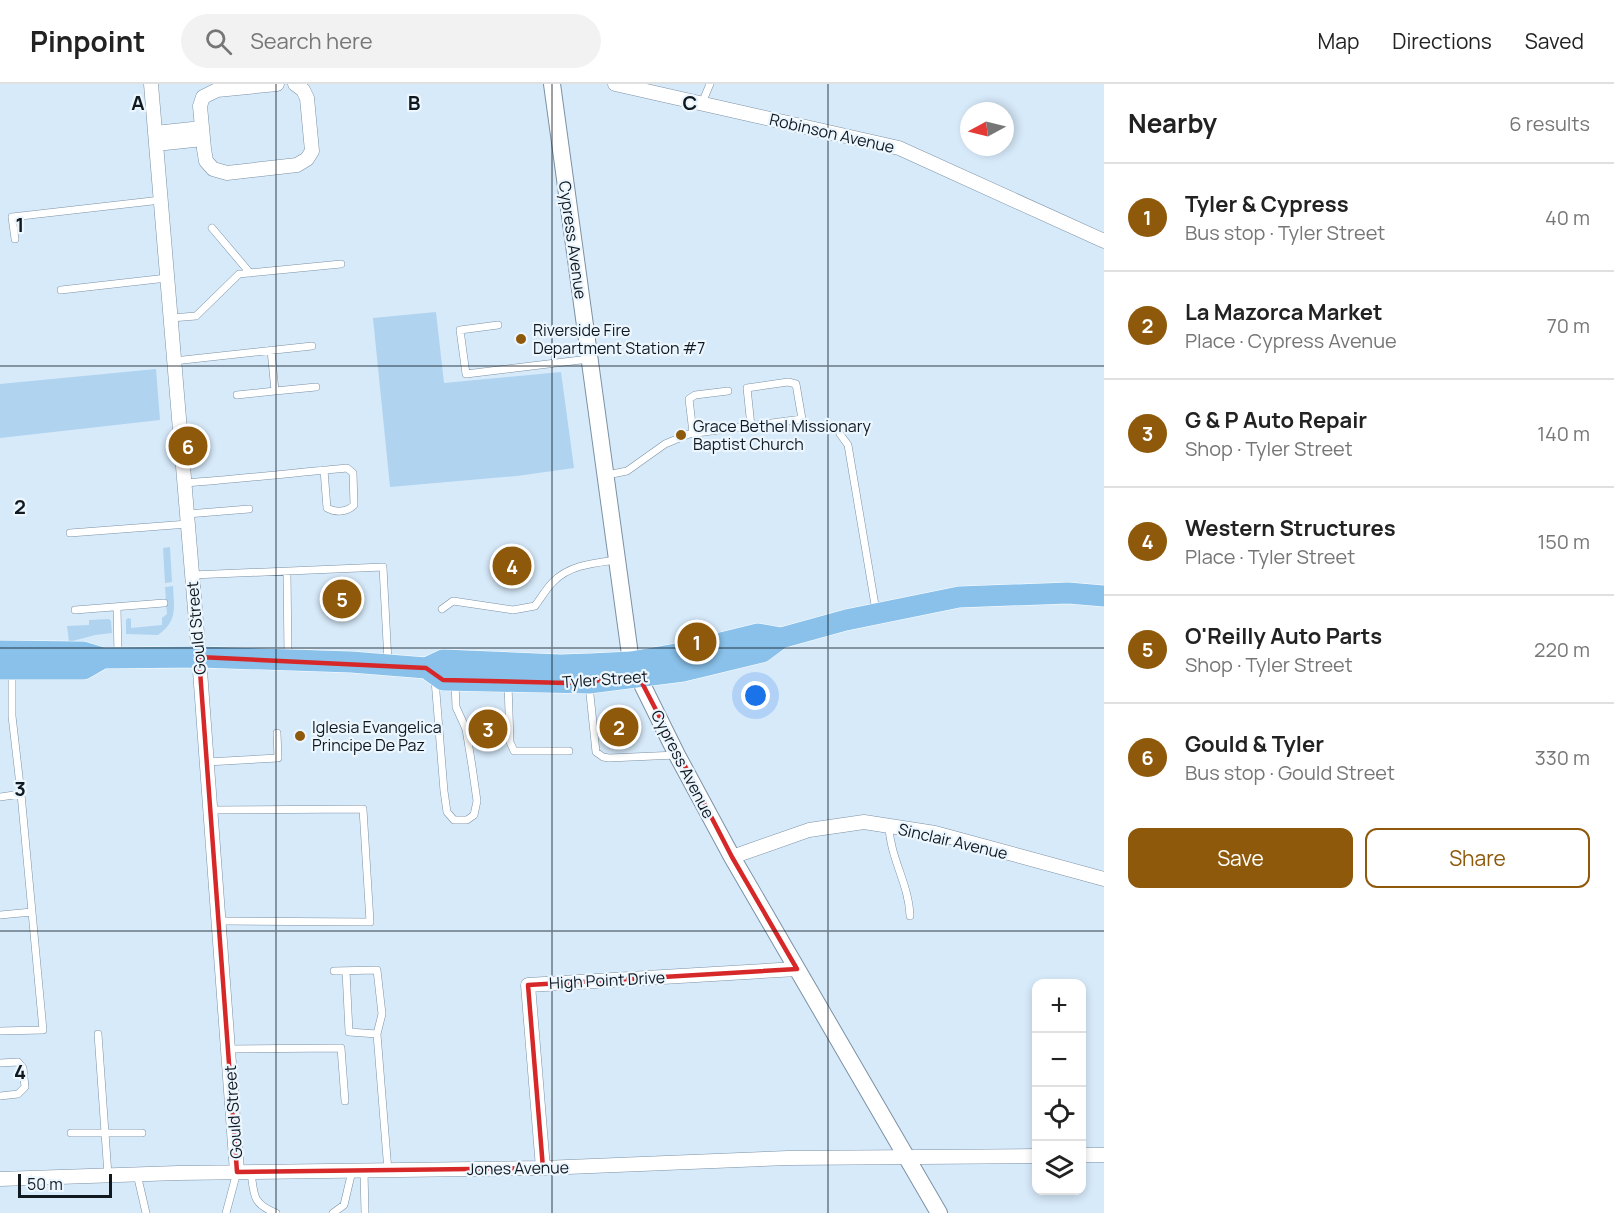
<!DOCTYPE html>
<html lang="en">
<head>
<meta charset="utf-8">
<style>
  :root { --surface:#fff; --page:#f2f2f2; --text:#222; --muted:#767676; --line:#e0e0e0; --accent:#8e590b }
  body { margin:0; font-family:Manrope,sans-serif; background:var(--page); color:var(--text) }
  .controls { position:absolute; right:18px; bottom:18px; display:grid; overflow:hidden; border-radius:12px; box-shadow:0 3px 9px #0003 }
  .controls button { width:54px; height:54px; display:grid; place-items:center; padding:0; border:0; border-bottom:2px solid var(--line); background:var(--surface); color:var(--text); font:30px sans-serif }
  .compass { position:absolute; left:960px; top:18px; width:54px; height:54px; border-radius:50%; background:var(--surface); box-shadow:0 3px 9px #0003; rotate:263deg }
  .scale { position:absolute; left:18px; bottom:15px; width:94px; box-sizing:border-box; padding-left:6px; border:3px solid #111920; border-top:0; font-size:16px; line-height:21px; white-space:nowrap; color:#111920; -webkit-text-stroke:4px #ecf6fe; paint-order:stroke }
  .you { position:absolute; left:756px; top:612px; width:21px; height:21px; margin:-15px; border:4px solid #fff; border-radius:50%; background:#1a73e8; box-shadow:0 0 0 9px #1a73e833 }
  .badge { display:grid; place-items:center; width:39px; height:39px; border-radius:50%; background:var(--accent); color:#fff; font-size:20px; font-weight:700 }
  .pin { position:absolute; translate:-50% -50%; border:3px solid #fff; box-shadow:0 2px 6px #0006 }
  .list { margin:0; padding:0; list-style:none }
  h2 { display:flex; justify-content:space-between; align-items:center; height:78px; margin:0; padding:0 24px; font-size:26px }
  h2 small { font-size:20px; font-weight:400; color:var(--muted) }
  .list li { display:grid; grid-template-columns:39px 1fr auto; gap:18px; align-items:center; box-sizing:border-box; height:108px; padding:0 24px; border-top:2px solid var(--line) }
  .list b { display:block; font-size:22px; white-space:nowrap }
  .list p { margin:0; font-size:20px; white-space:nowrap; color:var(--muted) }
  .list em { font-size:20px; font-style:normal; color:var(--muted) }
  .actions { display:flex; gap:12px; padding:18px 24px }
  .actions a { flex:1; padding:14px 0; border:2px solid var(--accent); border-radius:12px; text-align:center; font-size:21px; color:var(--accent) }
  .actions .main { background:var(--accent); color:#fff }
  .icon { flex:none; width:33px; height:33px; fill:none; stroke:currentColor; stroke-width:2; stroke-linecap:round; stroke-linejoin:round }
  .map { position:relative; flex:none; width:1104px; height:1129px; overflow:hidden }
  header { display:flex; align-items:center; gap:36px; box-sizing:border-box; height:84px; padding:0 30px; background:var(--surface); border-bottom:2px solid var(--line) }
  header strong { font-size:28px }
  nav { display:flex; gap:33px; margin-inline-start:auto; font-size:21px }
  .search { width:420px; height:54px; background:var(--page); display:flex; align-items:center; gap:15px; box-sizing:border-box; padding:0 21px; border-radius:33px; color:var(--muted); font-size:22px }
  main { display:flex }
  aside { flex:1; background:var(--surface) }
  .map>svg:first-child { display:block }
  .green { fill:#b0d3f0 }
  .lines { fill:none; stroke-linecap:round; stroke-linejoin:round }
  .service-casing { stroke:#7b91a5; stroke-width:8 }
  .minor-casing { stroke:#7b91a5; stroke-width:15 }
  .tertiary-casing { stroke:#7b91a5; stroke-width:18 }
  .primary-casing { stroke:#fff; stroke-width:22 }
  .service { stroke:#fff; stroke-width:7 }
  .minor { stroke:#fff; stroke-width:14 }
  .tertiary { stroke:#fff; stroke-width:16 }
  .primary { stroke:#89c1ea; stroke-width:21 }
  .marked { fill:none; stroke:#d62828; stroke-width:4.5; stroke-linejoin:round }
  .grid { fill:none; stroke:#111920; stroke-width:1.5; stroke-opacity:0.55 }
  .poi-dot { fill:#8e590b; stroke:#ecf6fe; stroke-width:2 }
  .labels { text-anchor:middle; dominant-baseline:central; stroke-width:4.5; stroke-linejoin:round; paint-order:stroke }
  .street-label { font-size:16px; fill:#111920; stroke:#ecf6fe }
  .poi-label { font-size:16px; fill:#111920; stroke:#ecf6fe; text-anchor:start }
  .grid-label { font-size:20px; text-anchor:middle; font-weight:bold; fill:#111920; stroke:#ecf6fe; stroke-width:4.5; stroke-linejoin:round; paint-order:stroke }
</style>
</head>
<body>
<header>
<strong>Pinpoint</strong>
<div class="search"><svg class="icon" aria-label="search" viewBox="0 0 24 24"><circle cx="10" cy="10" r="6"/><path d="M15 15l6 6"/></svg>Search here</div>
<nav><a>Map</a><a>Directions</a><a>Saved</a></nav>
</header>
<main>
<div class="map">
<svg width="1104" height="1129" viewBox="0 0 1104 1129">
  <rect width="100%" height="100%" fill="#d7eafa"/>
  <path class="green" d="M436 228 444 299 561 288 574 384 517 392 390 403 373 234Z
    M156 285 160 336 0 354V300Z
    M170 463 172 498 165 499 163 464Z
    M173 502C174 524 178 537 158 551L126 550V536L128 534 131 535V544L162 541V534L167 530 165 503Z
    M109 535 111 537 112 549 95 551 69 558 67 542 89 541V536Z"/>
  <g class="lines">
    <g class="service-casing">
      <path id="service" d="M702 19 710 0
        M212 144 250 189
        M15 155 12 133 161 116
        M61 206 167 194
        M171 234 196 232 239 190 341 180
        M498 241 460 246 466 290 589 275
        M174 277 312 262
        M275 307 316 303
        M237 311 275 307 271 266
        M693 349 689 315 695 311 728 307
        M840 350 848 361 876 527
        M607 391 627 387 665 360 689 350 802 335 796 300 788 298 747 304 751 342
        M185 399C239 395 293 389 347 384L353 389 354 421C347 428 336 429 327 424L324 386
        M187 430 249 425
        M70 449 188 440
        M287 488 288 572
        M192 491 383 483 388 578
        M117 523 118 571
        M442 525 453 517 513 526 535 522C541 514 546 505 553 498 569 481 594 479 616 476
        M75 526 164 519
        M12 587V632L21 710
        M435 596 444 707 447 728 454 736H467L474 731 477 717 472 682 466 645 456 623 455 598
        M508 600 510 658 514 667H569
        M589 601 596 668 603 673 609 674 677 671
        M207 678 278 674 277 649
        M0 713 21 710 32 828 0 831
        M211 726 363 725 370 838 219 837
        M889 742C890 774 909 800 910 832
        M334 887 377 886 382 930 377 950 388 1087
        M346 887 349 948 377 950
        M0 947 43 946 32 828
        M98 950 108 1091
        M228 965 341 964 345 1017
        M0 979 18 978 23 984 25 1003 18 1010 0 1012
        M71 1049H142
        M364 1087 365 1129
        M251 1088C254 1110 252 1120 276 1129
        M137 1090 146 1129
        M226 1129 237 1088
        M333 1129 344 1121 352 1087"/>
    </g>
    <g class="minor-casing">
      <path id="minor" d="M151 0 199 573 237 1088
        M277 0 217 6 203 13 200 22 204 65 206 77 213 85 227 89 297 81 307 75 312 67 307 14 303 6 295 0
        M615 0 899 64 1104 157
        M155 49 202 44
        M156 60 203 55
        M732 773 809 746 864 738 935 749 1104 795
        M1082 1071H1104
        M543 1084 528 901 797 885
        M0 1095 178 1089 543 1084 788 1074 1036 1072"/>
    </g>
    <g class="tertiary-casing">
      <path id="tertiary" d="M552 0 631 578 677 671 732 773 939 1129"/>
    </g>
    <g class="primary-casing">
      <path id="primary" d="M0 567 83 568 103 574 199 573 351 578 426 584 443 576 560 581 590 580 631 578 676 570 758 550 781 554
        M426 584 443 596 589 599 683 587 762 568 781 554 846 536 959 513 1068 509 1104 512
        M0 585H84L103 574"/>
    </g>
    <use href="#service" class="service"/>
    <use href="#minor" class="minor"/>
    <use href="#tertiary" class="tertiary"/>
    <use href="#primary" class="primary"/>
  </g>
  <path class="marked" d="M199 573 426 584 443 596 567 599 639 593 732 773 797 885 528 901 543 1084 237 1088Z"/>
  <path class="grid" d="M276 0V1129M552 0V1129M828 0V1129M0 282H1104M0 564H1104M0 847H1104"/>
  <g class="poi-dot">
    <circle cx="521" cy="255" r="6"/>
    <circle cx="681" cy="351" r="6"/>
    <circle cx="300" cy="652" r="6"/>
  </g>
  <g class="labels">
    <g class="street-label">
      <text transform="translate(832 49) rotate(13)">Robinson Avenue</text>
      <text transform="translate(573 156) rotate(82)">Cypress Avenue</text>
      <text transform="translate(196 544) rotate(-95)">Gould Street</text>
      <text transform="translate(605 595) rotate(-4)">Tyler Street</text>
      <text transform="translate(683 680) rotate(63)">Cypress Avenue</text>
      <text transform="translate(953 757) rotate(13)">Sinclair Avenue</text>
      <text transform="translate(607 896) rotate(-3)">High Point Drive</text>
      <text transform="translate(233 1028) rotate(-94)">Gould Street</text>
      <text transform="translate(518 1084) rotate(-1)">Jones Avenue</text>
    </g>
    <g class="poi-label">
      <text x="533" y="246">Riverside Fire<tspan x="533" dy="18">Department Station #7</tspan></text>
      <text x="693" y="342">Grace Bethel Missionary<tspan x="693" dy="18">Baptist Church</tspan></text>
      <text x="312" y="643">Iglesia Evangelica<tspan x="312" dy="18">Principe De Paz</tspan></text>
    </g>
  </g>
  <g class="grid-label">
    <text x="138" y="26">A</text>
    <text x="414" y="26">B</text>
    <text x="690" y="26">C</text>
    <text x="20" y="148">1</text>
    <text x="20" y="430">2</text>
    <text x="20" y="712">3</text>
    <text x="20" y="995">4</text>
  </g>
</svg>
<div class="controls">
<button>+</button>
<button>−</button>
<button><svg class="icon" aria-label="locate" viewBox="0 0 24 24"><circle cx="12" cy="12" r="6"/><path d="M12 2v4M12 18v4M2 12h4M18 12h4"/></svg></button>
<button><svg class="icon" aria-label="layers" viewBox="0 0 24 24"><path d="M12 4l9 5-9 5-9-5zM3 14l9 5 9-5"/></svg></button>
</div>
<svg class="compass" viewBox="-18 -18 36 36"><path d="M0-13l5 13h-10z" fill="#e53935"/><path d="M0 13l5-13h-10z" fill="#767676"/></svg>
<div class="scale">50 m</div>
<div class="you"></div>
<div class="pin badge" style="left:697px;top:558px">1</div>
<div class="pin badge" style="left:619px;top:643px">2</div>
<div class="pin badge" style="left:488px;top:645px">3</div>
<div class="pin badge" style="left:512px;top:482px">4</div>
<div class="pin badge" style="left:342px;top:515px">5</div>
<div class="pin badge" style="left:188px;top:362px">6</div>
</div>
<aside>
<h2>Nearby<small>6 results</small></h2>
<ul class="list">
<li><span class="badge">1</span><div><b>Tyler &amp; Cypress</b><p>Bus stop · Tyler Street</p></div><em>40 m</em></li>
<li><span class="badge">2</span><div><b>La Mazorca Market</b><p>Place · Cypress Avenue</p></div><em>70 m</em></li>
<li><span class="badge">3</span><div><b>G &amp; P Auto Repair</b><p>Shop · Tyler Street</p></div><em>140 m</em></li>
<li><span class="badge">4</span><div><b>Western Structures</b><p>Place · Tyler Street</p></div><em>150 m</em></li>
<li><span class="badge">5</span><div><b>O'Reilly Auto Parts</b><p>Shop · Tyler Street</p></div><em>220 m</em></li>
<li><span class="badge">6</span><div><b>Gould &amp; Tyler</b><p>Bus stop · Gould Street</p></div><em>330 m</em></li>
</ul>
<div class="actions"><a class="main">Save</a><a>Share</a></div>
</aside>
</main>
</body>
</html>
